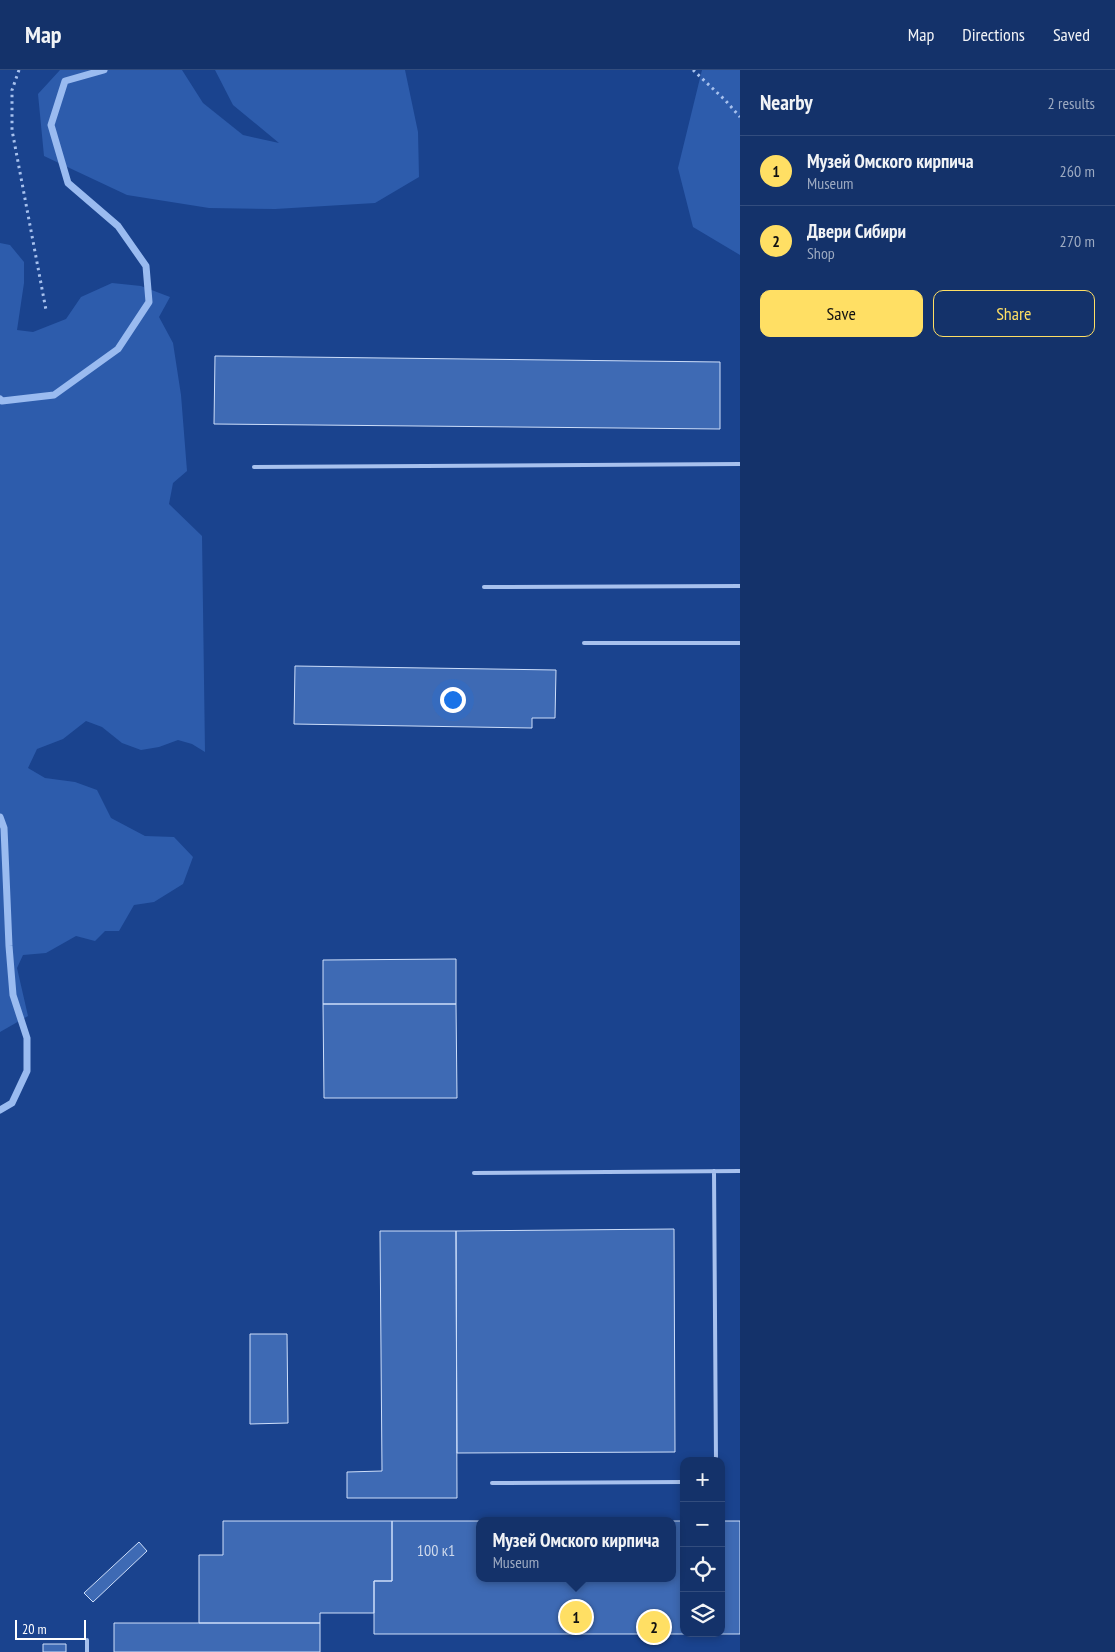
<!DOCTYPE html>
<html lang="en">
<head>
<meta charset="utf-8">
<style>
  :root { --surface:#14326a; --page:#213e72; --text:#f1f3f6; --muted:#9daac1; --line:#334d7e; --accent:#ffdf64 }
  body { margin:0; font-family:"PT Sans Narrow",sans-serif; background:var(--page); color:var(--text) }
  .controls { position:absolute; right:15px; bottom:15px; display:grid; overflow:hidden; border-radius:10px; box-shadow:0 2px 8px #0003 }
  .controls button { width:45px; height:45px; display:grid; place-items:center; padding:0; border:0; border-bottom:1px solid var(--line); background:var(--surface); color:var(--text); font:25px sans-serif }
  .scale { position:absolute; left:15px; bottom:12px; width:71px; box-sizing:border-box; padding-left:5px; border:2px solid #fff; border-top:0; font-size:14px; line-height:18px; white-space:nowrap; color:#fff; -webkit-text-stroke:4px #1a438e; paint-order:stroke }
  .you { position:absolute; left:452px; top:629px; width:18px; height:18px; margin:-12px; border:4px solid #fff; border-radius:50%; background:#1a73e8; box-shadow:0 0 0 8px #1a73e833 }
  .badge { display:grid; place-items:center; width:32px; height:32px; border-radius:50%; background:var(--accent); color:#111; font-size:16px; font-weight:700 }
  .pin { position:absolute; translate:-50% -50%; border:2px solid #fff; box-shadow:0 1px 5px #0006 }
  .popup { position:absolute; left:476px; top:1447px; width:200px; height:65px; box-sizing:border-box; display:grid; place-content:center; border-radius:10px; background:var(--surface); filter:drop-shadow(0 1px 4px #0005); font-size:16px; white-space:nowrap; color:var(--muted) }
  .popup b { font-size:19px; color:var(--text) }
  .popup::after { content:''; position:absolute; left:50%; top:100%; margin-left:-10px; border:10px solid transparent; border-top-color:var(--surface) }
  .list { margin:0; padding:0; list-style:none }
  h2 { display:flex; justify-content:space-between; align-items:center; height:65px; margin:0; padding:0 20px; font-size:21px }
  h2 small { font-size:16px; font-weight:400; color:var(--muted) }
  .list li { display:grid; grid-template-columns:32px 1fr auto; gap:15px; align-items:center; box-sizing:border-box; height:70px; padding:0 20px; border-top:1px solid var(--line) }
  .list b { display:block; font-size:19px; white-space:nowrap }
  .list p { margin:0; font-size:16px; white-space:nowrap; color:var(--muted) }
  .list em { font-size:16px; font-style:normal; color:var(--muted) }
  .actions { display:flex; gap:10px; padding:15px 20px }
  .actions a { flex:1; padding:11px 0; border:1px solid var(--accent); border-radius:10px; text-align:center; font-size:18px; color:var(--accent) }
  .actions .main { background:var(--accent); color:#111 }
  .icon { flex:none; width:28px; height:28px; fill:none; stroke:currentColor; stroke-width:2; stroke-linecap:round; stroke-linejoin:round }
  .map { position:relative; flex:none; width:740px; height:1582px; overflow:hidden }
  header { display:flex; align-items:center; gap:30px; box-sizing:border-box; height:70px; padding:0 25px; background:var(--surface); border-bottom:1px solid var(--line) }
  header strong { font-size:24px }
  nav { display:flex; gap:28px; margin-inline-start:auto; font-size:18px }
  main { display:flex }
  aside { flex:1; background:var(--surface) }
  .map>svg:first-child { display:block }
  .green { fill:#2d5cac }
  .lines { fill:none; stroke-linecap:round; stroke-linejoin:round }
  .stream { stroke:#9abbf0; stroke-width:7 }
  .building { fill:#3e6ab4; stroke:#cddefa }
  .path { stroke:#a7c1ee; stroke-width:3; stroke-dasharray:2.5 4; stroke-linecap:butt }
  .service { stroke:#a7c1ee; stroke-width:4 }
  .labels { text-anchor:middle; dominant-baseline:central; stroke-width:4.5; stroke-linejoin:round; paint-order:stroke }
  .number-label { font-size:16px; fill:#cfdaec }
</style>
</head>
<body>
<header>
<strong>Map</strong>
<nav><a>Map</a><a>Directions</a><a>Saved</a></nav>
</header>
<main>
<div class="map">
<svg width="740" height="1582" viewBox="0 0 740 1582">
  <rect width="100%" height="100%" fill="#1a438e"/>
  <path class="green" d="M60 0H182L203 33 243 65 279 73 233 35 215 0H405L418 62 419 107 375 133 275 139 209 138 127 125 44 86 38 24Z
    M702 0H740V185L693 157 678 98Z
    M0 173 10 175 24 192V213L17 260 33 262 66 249 81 227 112 213 141 216 170 227 159 247 173 273 181 325 187 401 173 413 169 434 202 466 205 682 192 674 178 670 159 677 141 680 122 673 102 657 86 651 63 669 37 679 28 698 45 708 75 712 97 720 111 748 145 766 174 767 193 787 183 814 154 832 134 835 119 861H105L95 871 76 866 46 883 23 885 17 898 28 946 0 962Z"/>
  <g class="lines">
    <path class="stream" d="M0 329 2 331 54 325 118 279 149 232 146 196 118 156 68 113 51 55 65 11 104 0
      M0 747 4 758 9 876 13 925 27 968V1001L12 1033 0 1040"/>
  </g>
  <path class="building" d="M215 286 720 292V359L214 354Z
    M295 596 556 600 555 648H532V658L294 654Z
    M456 889V934H323V890Z
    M323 934H456L457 1028H324Z
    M674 1159 675 1382 457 1383 456 1161Z
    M380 1161H456L457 1428H347V1402L382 1401Z
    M250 1264H287L288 1353 250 1354Z
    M223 1451H392V1511H374V1543H320V1553H199V1485H223Z
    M392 1451H480V1508H672V1451H684V1563H721V1451H740V1564H374V1511H392Z
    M139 1472 147 1481 93 1532 84 1523Z
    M114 1553H320V1582H114Z
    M43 1574H66V1582H43Z"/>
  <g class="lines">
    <path class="path" d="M19 0 12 20V60L46 240
      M693 0 725 30 740 47"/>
    <path class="service" d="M254 397 740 394
      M484 517 740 516
      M584 573H740
      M714 1101 716 1391
      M474 1103 740 1101
      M492 1413 684 1412
      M87 1570V1582"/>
  </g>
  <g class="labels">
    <g class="number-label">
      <text x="436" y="1480">100 к1</text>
    </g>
  </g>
</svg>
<div class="controls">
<button>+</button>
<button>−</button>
<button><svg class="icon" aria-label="locate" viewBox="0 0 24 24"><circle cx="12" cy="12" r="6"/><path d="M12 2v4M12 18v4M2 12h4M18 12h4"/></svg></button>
<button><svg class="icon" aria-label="layers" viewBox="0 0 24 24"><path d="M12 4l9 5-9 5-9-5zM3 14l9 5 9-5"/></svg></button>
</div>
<div class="scale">20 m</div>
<div class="you"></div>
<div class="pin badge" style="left:576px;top:1547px">1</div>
<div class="popup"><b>Музей Омского кирпича</b>Museum</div>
<div class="pin badge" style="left:654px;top:1557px">2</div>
</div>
<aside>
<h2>Nearby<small>2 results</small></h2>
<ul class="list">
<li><span class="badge">1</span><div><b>Музей Омского кирпича</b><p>Museum</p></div><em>260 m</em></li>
<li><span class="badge">2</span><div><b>Двери Сибири</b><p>Shop</p></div><em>270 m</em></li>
</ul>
<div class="actions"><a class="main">Save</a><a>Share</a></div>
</aside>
</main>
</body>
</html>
